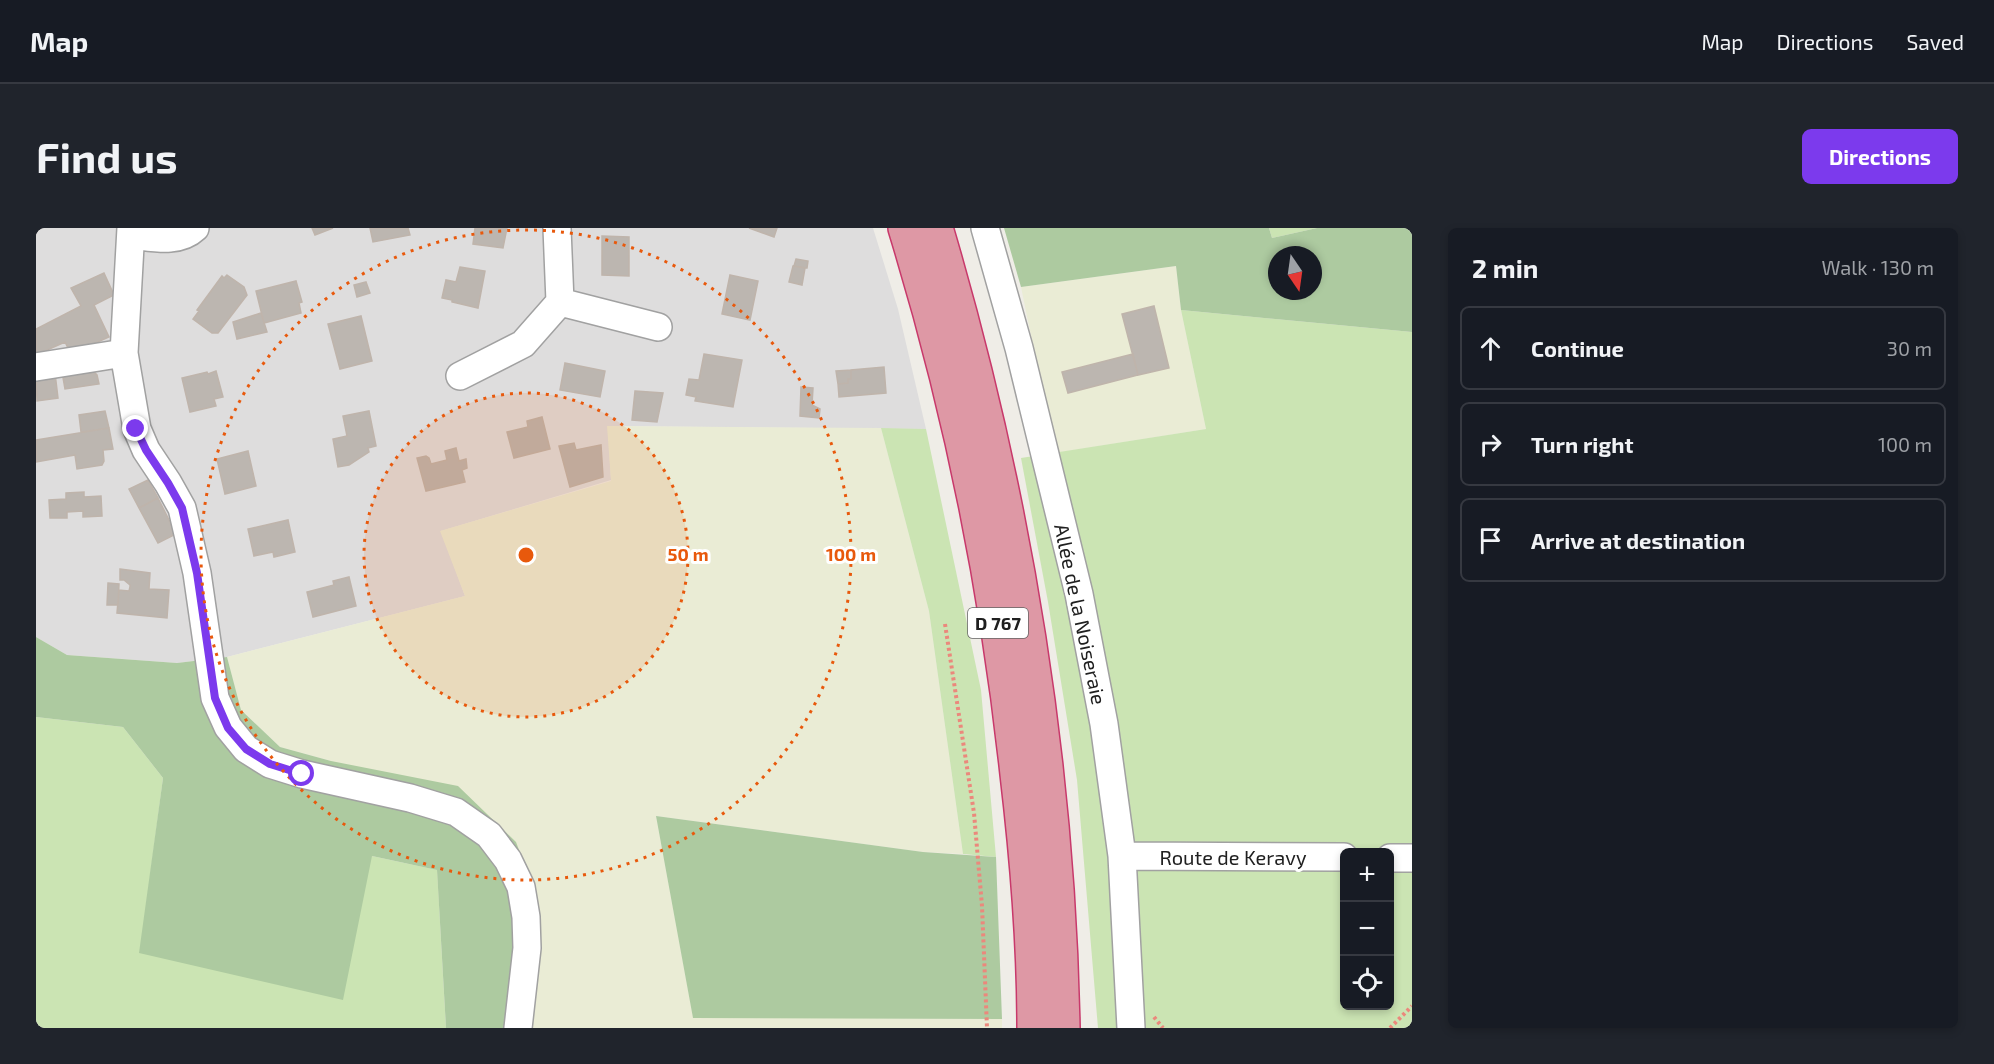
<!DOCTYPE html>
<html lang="en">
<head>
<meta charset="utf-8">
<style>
  :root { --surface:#171b24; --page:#20242c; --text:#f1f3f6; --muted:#9ea1a6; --line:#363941; --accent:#7c3aed }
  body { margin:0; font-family:"Exo 2",sans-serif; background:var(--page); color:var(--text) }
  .controls { position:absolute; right:18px; bottom:18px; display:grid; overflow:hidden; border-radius:9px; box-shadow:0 3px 9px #0003 }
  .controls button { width:54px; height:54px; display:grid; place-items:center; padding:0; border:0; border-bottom:2px solid var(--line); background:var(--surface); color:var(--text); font:30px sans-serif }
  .compass { position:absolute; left:1232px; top:18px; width:54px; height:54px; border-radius:50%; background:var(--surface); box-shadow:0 3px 9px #0003; rotate:167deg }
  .stop { position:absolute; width:18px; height:18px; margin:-14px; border:4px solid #7c3aed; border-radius:50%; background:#fff }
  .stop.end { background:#7c3aed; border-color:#fff; box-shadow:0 2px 6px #0008 }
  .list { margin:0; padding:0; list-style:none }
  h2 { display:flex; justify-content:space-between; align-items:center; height:78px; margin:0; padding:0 24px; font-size:26px }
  h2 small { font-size:20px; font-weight:400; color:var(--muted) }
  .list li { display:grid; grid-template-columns:39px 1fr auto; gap:18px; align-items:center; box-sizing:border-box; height:84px; margin:0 12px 12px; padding:0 12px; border:2px solid var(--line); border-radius:9px }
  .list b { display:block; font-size:22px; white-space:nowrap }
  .list em { font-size:20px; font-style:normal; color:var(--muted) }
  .icon { flex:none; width:33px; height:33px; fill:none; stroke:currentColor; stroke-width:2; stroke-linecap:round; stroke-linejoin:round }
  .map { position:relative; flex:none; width:1376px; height:800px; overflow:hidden; border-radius:9px }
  header { display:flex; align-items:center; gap:36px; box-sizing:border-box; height:84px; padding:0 30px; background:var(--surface); border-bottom:2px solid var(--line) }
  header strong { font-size:28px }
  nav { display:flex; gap:33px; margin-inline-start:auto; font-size:21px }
  .intro { display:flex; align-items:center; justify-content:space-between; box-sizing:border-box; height:144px; padding:0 36px }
  h1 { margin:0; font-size:42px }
  .button { padding:15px 27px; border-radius:9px; background:var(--accent); color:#fff; font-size:21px; font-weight:700 }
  main { display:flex; gap:36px; padding:0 36px }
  aside { flex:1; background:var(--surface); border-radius:9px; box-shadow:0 3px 9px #0003 }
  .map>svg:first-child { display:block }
  .residential { fill:#dedddd }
  .farmland { fill:#eaecd5 }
  .grass { fill:#cbe4b3; fill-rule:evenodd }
  .forest { fill:#adcaa0; fill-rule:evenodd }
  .building { fill:#bcb6b0; stroke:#bfb4ab; stroke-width:1.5 }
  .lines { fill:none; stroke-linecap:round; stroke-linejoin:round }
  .minor-casing { stroke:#a1a1a1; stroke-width:30 }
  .highway-casing { stroke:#c8396b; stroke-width:36 }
  .path { stroke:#eb887c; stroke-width:4; stroke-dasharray:3 3; stroke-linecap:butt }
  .minor { stroke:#fff; stroke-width:27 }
  .highway { stroke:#de98a5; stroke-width:33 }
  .route { stroke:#7c3aed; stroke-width:8 }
  .ring { fill:none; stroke:#e8590c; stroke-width:3; stroke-dasharray:3 6 }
  .labels { text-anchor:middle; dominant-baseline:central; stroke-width:6; stroke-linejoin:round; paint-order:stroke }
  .shield { fill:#fff; stroke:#636363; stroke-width:1.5 }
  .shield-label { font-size:18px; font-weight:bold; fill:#202020 }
  .street-label { font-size:20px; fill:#202020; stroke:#fff }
  .centre { fill:#e8590c; stroke:#fff; stroke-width:3 }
  .ring-label { font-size:18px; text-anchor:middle; font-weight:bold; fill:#e8590c; stroke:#fff; stroke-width:6; stroke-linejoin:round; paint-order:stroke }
</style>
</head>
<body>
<header>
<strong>Map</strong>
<nav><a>Map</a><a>Directions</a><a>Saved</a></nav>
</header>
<div class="intro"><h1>Find us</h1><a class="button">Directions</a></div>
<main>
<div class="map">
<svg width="1376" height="800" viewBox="0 0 1376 800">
  <rect width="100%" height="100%" fill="#efede7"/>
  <path class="residential" d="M0 0H837L862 81 890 201 572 198 575 252 405 303 429 368 191 429 141 435 31 427 0 409Z"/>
  <path class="farmland" d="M1140 38 1145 82 1170 201 1019 225 985 59Z
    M571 198 845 200 893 383 927 626 887 624 620 588 657 789 966 791V800H493L295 533 244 519 205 482 191 429 429 368 404 303 575 253Z"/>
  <path class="grass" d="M1233 0H1281L1236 10Z
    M1145 82 1376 104V800H1062L1041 552 1012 374 985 230 1170 201ZM1308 624H1354V778H1308Z
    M845 200 890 201 945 462 960 629 927 626 893 383Z
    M0 489 87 499 127 550 104 725 336 628 401 642 410 800H0Z"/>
  <path class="forest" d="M968 0H1233L1236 10 1281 0H1376V104L1145 82 1140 38 985 59ZM1241 27H1277V63H1241Z
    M0 409 31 427 141 435 191 429 205 482 244 519 295 533 422 558 480 614 501 670 500 726 493 800H410L401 642 336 628 307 772 103 725 127 550 87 499 0 489Z
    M620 588 887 624 960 629 966 791 657 790Z"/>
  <path class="building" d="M276 0H297L279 7Z
    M334 0H372L374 7 337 14Z
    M439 0H471L467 20 437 16Z
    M713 0H741L738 9Z
    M566 8 593 9V48L566 47Z
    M760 31 772 33 771 40 758 38Z
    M757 38 769 40 766 57 753 54Z
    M424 39 449 43 442 80 416 74V72L406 70 410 52 420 54Z
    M68 45 78 67 58 77 73 109 35 126 29 114 0 127V101L45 78 35 60Z
    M191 47 208 59 211 67 182 105H176L157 91 163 83 161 82 186 48 188 50Z
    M694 47 722 53 714 92 686 86Z
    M260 53 266 74 263 75 265 85 228 95 220 63Z
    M330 54 334 65 321 69 318 57Z
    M1118 78 1133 140 1102 147 1086 86Z
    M225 85 231 104 201 111 197 94Z
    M325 88 336 133 304 141 292 96Z
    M668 126 706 132 697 179 659 173 660 169 650 167 653 151 663 152Z
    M1097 126 1102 147 1032 165 1026 144Z
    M529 135 569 143 564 169 524 162Z
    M848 139 850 165 803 169 802 156 812 155V151H815V142Z
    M54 140 61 147 63 156 29 161 26 144Z
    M815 142V151H812V155L802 156 800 143Z
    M180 143 187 169 178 171 180 178 154 184 146 150 171 144 172 146Z
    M19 145 22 170 1 173 0 148Z
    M765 159 777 160 776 177 784 181 783 190 764 188Z
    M599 163 627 165 621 194 596 192Z
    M69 183 73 200 45 204 43 187Z
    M333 183 340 218 332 220 333 224 313 237 302 239 297 211 311 208 307 188Z
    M506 189 514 221 478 230 471 204 492 199 491 193Z
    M73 200 77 221 67 222 68 233 66 237 41 241 39 227 0 234V212Z
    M538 215 540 222 565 217 567 249 534 259 523 218Z
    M420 220 423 233 430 231 431 240 426 242 429 254 390 263 381 230 390 228 393 230 395 236 411 232 409 223Z
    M212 223 220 258 189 266 181 231Z
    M112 252 122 270 103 280 93 261Z
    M48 264V269L65 268 66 288 47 289V283L31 284V290H14L13 272 30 271V265Z
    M122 270 140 306 122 315 103 280Z
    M252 292 259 324 238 329 237 324 218 328 212 301Z
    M84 341 114 345 113 361 133 362 131 390 81 385 83 362 93 363 94 359V357L88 352H84Z
    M313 349 320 378 277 389 271 364 298 357 297 353Z
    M72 355 83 356 82 377H71Z"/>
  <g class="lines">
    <g class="minor-casing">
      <path id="minor" d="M95 0 88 125 101 201 110 222 132 255 146 280 161 345 179 470 192 499 210 521 234 536 266 546 374 570 420 584 453 607 472 632 485 659 490 689 491 720 482 800
        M949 0 983 120 1043 366 1068 496 1086 628 1095 800
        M95 7C116 9 142 16 159 0
        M524 74 622 99
        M0 139 88 125
        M424 148 487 116 524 74 521 0
        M1086 628 1308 629
        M1354 630H1376"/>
    </g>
    <g class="highway-casing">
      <path id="highway" d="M869 0C924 178 961 361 981 546 991 630 998 715 998 800
        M900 0C977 260 1022 528 1027 800"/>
    </g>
    <path class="path" d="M909 396 938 585 946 678 951 800
      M1118 789 1127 800
      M1354 800 1376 778"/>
    <use href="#minor" class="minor"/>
    <use href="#highway" class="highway"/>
  </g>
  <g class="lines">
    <path class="route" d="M100 201 110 222 132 255 146 280 161 345 179 470 192 500 210 521 234 536 266 546"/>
  </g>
  <circle cx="490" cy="327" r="162" fill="#e8590c" fill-opacity=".12"/>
  <g class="ring">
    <circle cx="490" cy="327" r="162"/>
    <circle cx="490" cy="327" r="325"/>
  </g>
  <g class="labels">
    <rect class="shield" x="932" y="380" width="60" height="30" rx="4.5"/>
    <g class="shield-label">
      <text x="962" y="395">D 767</text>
    </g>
    <g class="street-label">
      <text transform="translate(1045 386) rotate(78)">Allée de la Noiseraie</text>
      <text x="1197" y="629">Route de Keravy</text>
    </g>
  </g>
  <circle cx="490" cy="327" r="9" class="centre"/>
  <g class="ring-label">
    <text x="652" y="333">50 m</text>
    <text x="815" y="333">100 m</text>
  </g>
</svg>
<div class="controls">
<button>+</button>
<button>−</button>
<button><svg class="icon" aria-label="locate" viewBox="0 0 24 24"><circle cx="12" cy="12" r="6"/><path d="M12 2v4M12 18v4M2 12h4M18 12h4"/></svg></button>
</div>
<svg class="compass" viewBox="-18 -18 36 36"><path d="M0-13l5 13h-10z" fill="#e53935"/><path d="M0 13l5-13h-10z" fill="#9ea1a6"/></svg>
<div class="stop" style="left:266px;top:546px"></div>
<div class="stop end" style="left:100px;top:201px"></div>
</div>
<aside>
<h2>2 min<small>Walk · 130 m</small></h2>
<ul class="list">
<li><svg class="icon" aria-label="ahead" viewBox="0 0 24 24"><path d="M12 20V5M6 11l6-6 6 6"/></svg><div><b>Continue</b></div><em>30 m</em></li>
<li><svg class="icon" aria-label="right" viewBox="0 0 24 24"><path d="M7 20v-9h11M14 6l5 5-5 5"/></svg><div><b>Turn right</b></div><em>100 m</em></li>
<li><svg class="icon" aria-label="arrive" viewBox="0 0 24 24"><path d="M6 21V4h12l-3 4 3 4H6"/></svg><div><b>Arrive at destination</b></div></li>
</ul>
</aside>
</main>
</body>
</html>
